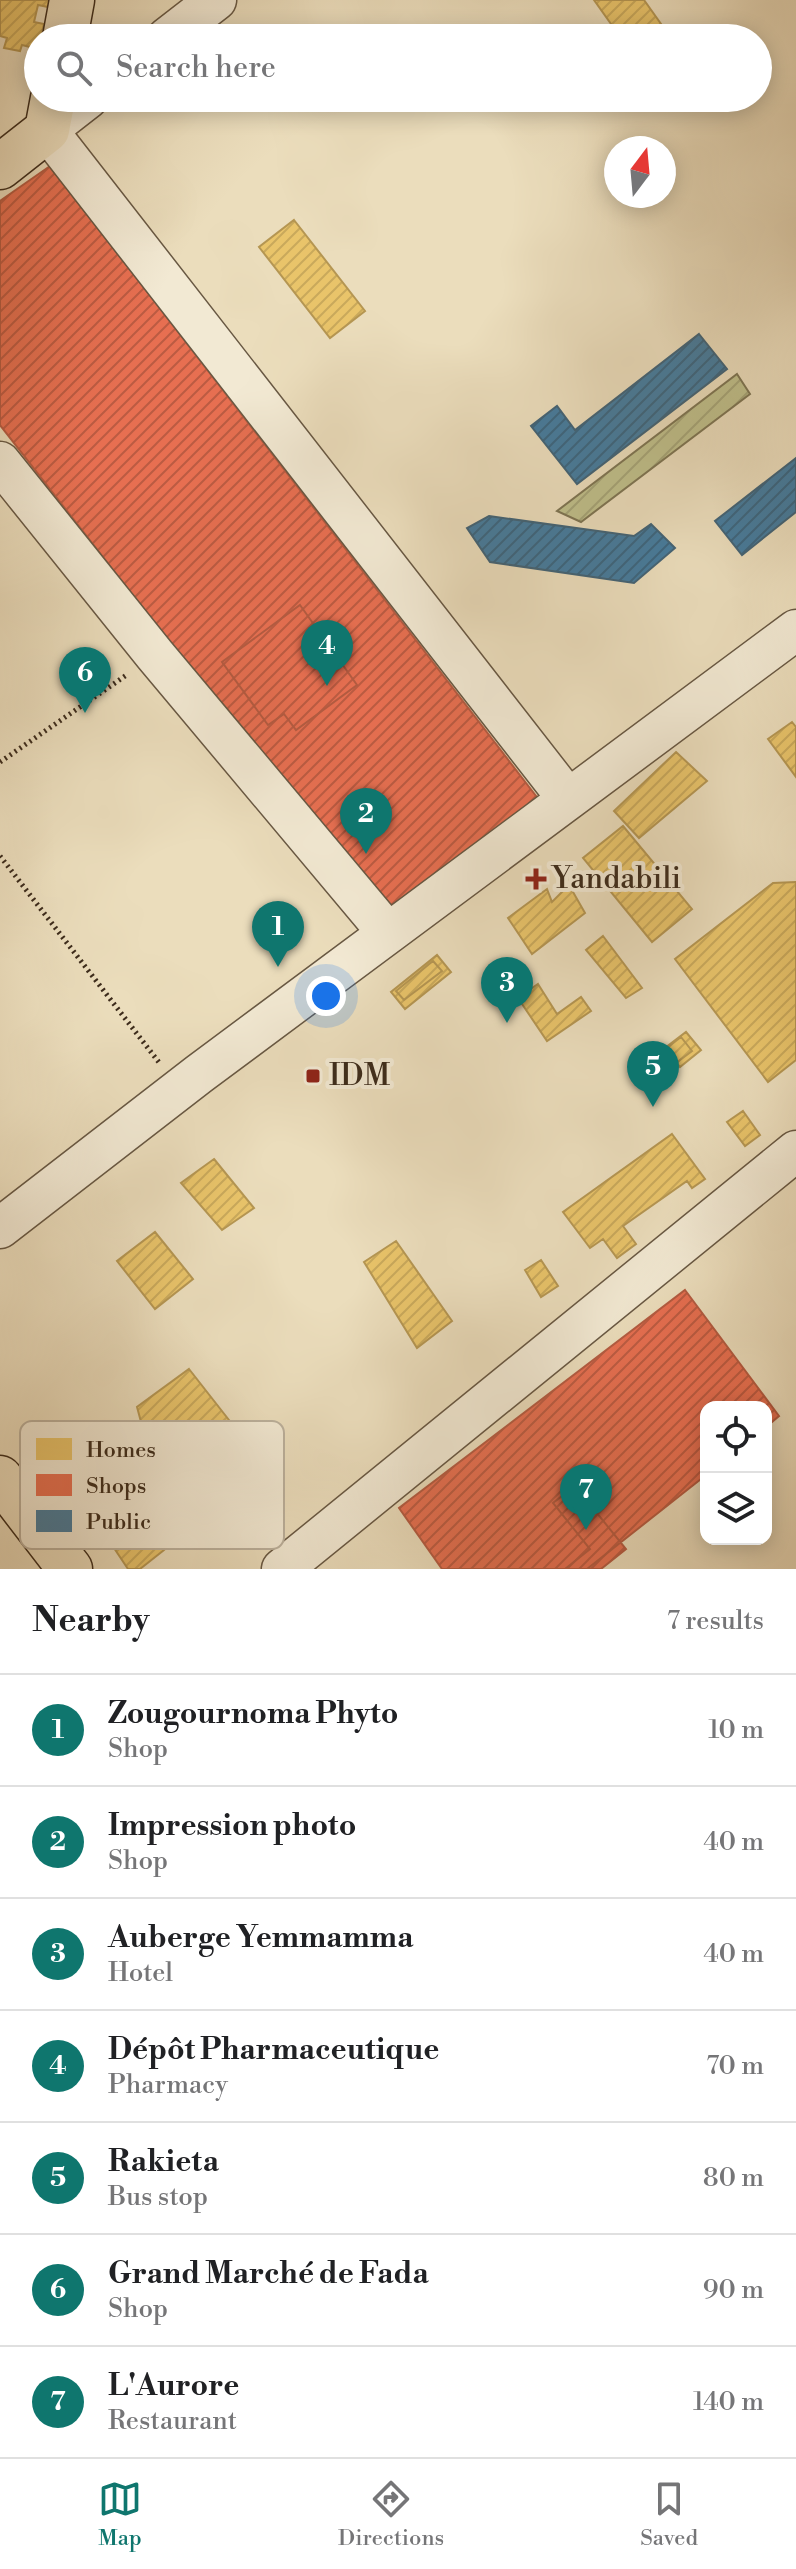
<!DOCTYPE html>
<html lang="en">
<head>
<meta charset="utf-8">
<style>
  :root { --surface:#fff; --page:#f6f6f6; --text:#202124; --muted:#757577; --line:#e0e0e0; --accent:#0f766e }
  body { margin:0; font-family:"Libre Bodoni",serif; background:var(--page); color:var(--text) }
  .controls { position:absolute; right:24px; bottom:24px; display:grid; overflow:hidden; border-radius:16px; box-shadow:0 4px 20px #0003 }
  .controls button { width:72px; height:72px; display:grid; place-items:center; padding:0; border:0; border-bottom:2px solid var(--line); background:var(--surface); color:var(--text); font:40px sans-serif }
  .compass { position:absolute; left:604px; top:136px; width:72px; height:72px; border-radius:50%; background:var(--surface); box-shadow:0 4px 20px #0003; rotate:16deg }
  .you { position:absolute; left:326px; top:996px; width:28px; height:28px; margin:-20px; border:6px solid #fff; border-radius:50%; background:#1a73e8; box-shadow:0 0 0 12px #1a73e833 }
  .badge { display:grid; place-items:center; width:52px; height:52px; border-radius:50%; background:var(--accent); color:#fff; font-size:26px; font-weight:700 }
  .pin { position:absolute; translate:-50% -66px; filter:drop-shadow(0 2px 4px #0008) }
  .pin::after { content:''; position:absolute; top:42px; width:28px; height:24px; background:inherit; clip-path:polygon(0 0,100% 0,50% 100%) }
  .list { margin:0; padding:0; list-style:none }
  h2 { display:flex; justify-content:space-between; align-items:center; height:104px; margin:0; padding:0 32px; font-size:34px }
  h2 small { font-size:26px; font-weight:400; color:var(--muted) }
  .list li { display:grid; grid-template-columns:52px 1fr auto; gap:24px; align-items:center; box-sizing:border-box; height:112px; padding:0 32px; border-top:2px solid var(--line) }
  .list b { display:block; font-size:30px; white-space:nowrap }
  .list p { margin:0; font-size:26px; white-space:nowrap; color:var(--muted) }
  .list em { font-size:26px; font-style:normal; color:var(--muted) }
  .icon { flex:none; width:44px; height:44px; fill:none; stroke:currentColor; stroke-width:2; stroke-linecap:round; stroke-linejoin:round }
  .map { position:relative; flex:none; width:796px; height:1569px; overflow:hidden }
  .search { position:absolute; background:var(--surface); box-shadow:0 4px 20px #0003; left:24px; right:24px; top:24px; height:88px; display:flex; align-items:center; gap:20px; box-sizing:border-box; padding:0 28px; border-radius:44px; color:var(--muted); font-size:30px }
  .sheet { height:888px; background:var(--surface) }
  nav { display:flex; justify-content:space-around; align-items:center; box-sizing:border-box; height:112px; border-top:2px solid var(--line); background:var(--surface); font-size:22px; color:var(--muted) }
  nav a { display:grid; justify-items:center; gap:4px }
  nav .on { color:var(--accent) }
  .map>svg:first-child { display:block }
  .garden { fill:url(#garden-furrows); stroke:#7e7553; stroke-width:2 }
  .homes { fill:url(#homes-hatch); stroke:#b59652; stroke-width:2 }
  .shops { fill:url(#shops-hatch); stroke:#b45b41; stroke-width:2 }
  .public { fill:url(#public-hatch); stroke:#426376; stroke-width:2 }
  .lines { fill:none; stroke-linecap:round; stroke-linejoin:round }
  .minor-casing { stroke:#685843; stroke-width:43 }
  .major-casing { stroke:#3c2b1b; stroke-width:47 }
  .highway-casing { stroke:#3c2b1b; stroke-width:47 }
  .path { stroke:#3c2b1b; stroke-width:5; stroke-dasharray:2 4; stroke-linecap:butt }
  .minor { stroke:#f2e9d3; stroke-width:40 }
  .major { stroke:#ebddbc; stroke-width:44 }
  .highway { stroke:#ebddbc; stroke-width:44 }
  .poi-dot { fill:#8f2418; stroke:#f2e9d3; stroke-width:3 }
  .labels { text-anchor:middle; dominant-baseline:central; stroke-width:8; stroke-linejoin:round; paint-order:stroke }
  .poi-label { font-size:30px; fill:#3c2b1b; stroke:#f2e9d3; text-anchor:start }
  .key { fill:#f2e9d3; stroke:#bbb09c; stroke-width:2 }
  .key-label { font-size:22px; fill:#3c2b1b }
</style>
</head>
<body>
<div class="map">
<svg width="796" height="1569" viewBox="0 0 796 1569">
  <defs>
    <pattern id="garden-furrows" width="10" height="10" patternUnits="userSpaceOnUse" patternTransform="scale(2)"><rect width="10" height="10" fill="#bfbf8b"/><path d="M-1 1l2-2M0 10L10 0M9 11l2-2" fill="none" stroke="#a5a477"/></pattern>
    <pattern id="homes-hatch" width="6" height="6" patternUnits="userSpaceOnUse" patternTransform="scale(2)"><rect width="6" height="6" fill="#e9c46a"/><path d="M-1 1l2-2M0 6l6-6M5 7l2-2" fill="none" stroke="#c9a95b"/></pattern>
    <pattern id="shops-hatch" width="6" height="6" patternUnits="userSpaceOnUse" patternTransform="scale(2)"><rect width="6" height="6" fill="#e76f51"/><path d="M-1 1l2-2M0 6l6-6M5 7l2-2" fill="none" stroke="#bc5b42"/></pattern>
    <pattern id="public-hatch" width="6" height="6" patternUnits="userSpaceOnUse" patternTransform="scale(2)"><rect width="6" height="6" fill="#457b9d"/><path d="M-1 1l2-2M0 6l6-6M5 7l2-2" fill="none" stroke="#3b657f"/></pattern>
  </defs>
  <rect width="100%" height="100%" fill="#ebddbc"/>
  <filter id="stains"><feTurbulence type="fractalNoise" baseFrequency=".0025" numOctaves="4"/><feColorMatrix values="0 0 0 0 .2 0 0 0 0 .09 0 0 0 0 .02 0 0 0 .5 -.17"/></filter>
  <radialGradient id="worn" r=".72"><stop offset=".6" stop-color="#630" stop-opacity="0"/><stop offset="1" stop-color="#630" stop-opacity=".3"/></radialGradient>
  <path class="garden" d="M737 374 750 394 581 522 557 511Z"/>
  <path class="homes" d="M0 0H54L53 8 38 5 34 22 44 24 38 49 22 45 20 51 4 48 7 38 0 36Z
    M594 0H644L671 38H621Z
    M294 220 365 311 330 338 259 247Z
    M276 534 302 550 319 568 291 593 253 570Z
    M391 652 444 721 413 745 359 676Z
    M284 714 298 734 274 750 260 731Z
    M792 722 796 727V777L768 739Z
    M431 732 442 748 415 767 403 751Z
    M438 752 459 783 436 799 415 767Z
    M676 752 707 781 639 838 614 811Z
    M404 766 430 802 477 770 488 786 461 806 473 823 453 837 441 820 389 856 351 802Z
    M347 779 361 796 339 813 326 795Z
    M488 786 500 802 473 823 461 806Z
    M623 826 692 909 652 942 583 858Z
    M796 882V1060L768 1082 675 959 773 883Z
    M569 885 585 913 532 954 508 918 547 889 552 902Z
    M603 936 642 988 626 998 586 950Z
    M437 955 451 972 405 1009 391 992Z
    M433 961 442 971 404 1000 396 991Z
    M538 984 557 1014 581 997 591 1011 547 1041 518 998Z
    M686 1032 701 1050 680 1067 665 1048Z
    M681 1037 692 1051 676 1063 664 1050Z
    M743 1111 760 1135 745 1146 727 1122Z
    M672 1134 705 1179 692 1188 687 1181 623 1226 636 1244 617 1258 603 1239 590 1248 563 1212Z
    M214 1159 254 1208 222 1230 181 1183Z
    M155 1232 193 1279 155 1309 117 1261Z
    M396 1241 452 1321 417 1348 364 1262Z
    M541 1260 558 1286 541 1297 525 1270Z
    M189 1369 254 1452 251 1465 201 1500 153 1438 144 1433 137 1407Z
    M600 1383 618 1406 602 1416 585 1396Z
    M487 1460 519 1502 458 1549 425 1507Z
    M145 1519 164 1550 140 1569H128L110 1542Z"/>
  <path class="shops" d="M50 166 543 805 386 920 0 425V201Z
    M300 605 357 685 296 730 284 714 268 725 222 662Z
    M685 1290 779 1416 766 1427V1407H706V1475L587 1569H442L399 1508Z
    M575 1486 626 1549 601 1569H565L590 1549 553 1503Z"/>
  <path class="public" d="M699 334 727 369 577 484 531 426 557 406 575 430Z
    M796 458V512L742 555 715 521Z
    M489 516 634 536 651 524 675 548 634 583 490 562 467 528Z"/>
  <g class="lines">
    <g class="minor-casing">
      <path id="minor" d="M167 38 216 0
        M88 98 47 130 568 799
        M0 462 155 655 388 933
        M0 1228 199 1074 796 630
        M282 1569 796 1151"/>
    </g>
    <g class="major-casing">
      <path id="major" d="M65 38 72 0
        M0 167 47 130 53 98"/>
    </g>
    <g class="highway-casing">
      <path id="highway" d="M0 1478 70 1569"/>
    </g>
    <path class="path" d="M0 762 128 674
      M0 856 161 1065"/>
    <use href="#minor" class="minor"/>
    <use href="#major" class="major"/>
    <use href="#highway" class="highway"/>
  </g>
  <g class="poi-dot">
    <path d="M532 867h8v8h8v8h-8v8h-8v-8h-8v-8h8z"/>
    <rect x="305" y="1068" width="16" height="16" rx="4"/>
  </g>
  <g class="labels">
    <g class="poi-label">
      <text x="552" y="879">Yandabili</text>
      <text x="329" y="1076">IDM</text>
    </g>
  </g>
  <rect x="20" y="1421" width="264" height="128" rx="12" class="key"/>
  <rect x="36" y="1438" width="36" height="22" fill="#e9c46a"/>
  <rect x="36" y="1474" width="36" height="22" fill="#e76f51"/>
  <rect x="36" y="1510" width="36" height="22" fill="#457b9d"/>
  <g class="key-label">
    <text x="86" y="1457">Homes</text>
    <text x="86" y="1493">Shops</text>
    <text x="86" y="1529">Public</text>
  </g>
  <rect width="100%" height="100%" filter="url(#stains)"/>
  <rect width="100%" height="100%" fill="url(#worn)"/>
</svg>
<div class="controls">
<button><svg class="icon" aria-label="locate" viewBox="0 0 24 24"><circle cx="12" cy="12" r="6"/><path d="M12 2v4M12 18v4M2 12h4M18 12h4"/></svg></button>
<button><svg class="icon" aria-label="layers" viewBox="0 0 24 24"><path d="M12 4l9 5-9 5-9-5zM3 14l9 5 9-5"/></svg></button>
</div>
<svg class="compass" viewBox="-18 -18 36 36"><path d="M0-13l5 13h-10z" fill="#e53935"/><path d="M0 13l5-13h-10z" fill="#757577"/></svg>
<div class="you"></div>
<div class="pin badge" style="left:278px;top:967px">1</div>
<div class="pin badge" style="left:366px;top:854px">2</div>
<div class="pin badge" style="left:507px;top:1023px">3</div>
<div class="pin badge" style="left:327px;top:686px">4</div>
<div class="pin badge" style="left:653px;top:1107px">5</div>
<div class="pin badge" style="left:85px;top:713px">6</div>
<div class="pin badge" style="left:586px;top:1530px">7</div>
<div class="search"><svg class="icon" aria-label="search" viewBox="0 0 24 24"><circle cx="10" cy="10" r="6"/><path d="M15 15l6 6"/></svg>Search here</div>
</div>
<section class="sheet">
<h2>Nearby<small>7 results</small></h2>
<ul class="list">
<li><span class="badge">1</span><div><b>Zougournoma Phyto</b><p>Shop</p></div><em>10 m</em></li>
<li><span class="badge">2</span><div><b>Impression photo</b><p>Shop</p></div><em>40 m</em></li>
<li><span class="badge">3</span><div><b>Auberge Yemmamma</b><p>Hotel</p></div><em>40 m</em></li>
<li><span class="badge">4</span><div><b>Dépôt Pharmaceutique</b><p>Pharmacy</p></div><em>70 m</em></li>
<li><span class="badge">5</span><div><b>Rakieta</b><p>Bus stop</p></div><em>80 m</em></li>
<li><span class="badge">6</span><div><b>Grand Marché de Fada</b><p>Shop</p></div><em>90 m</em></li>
<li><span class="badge">7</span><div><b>L'Aurore</b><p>Restaurant</p></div><em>140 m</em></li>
</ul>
</section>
<nav>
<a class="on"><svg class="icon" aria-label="map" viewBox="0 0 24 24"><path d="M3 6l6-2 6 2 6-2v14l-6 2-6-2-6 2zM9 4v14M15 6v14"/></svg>Map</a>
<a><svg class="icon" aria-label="directions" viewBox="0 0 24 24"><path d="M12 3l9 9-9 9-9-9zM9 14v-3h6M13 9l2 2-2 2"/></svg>Directions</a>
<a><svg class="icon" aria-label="saved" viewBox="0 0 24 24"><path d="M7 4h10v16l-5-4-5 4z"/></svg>Saved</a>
</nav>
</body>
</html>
